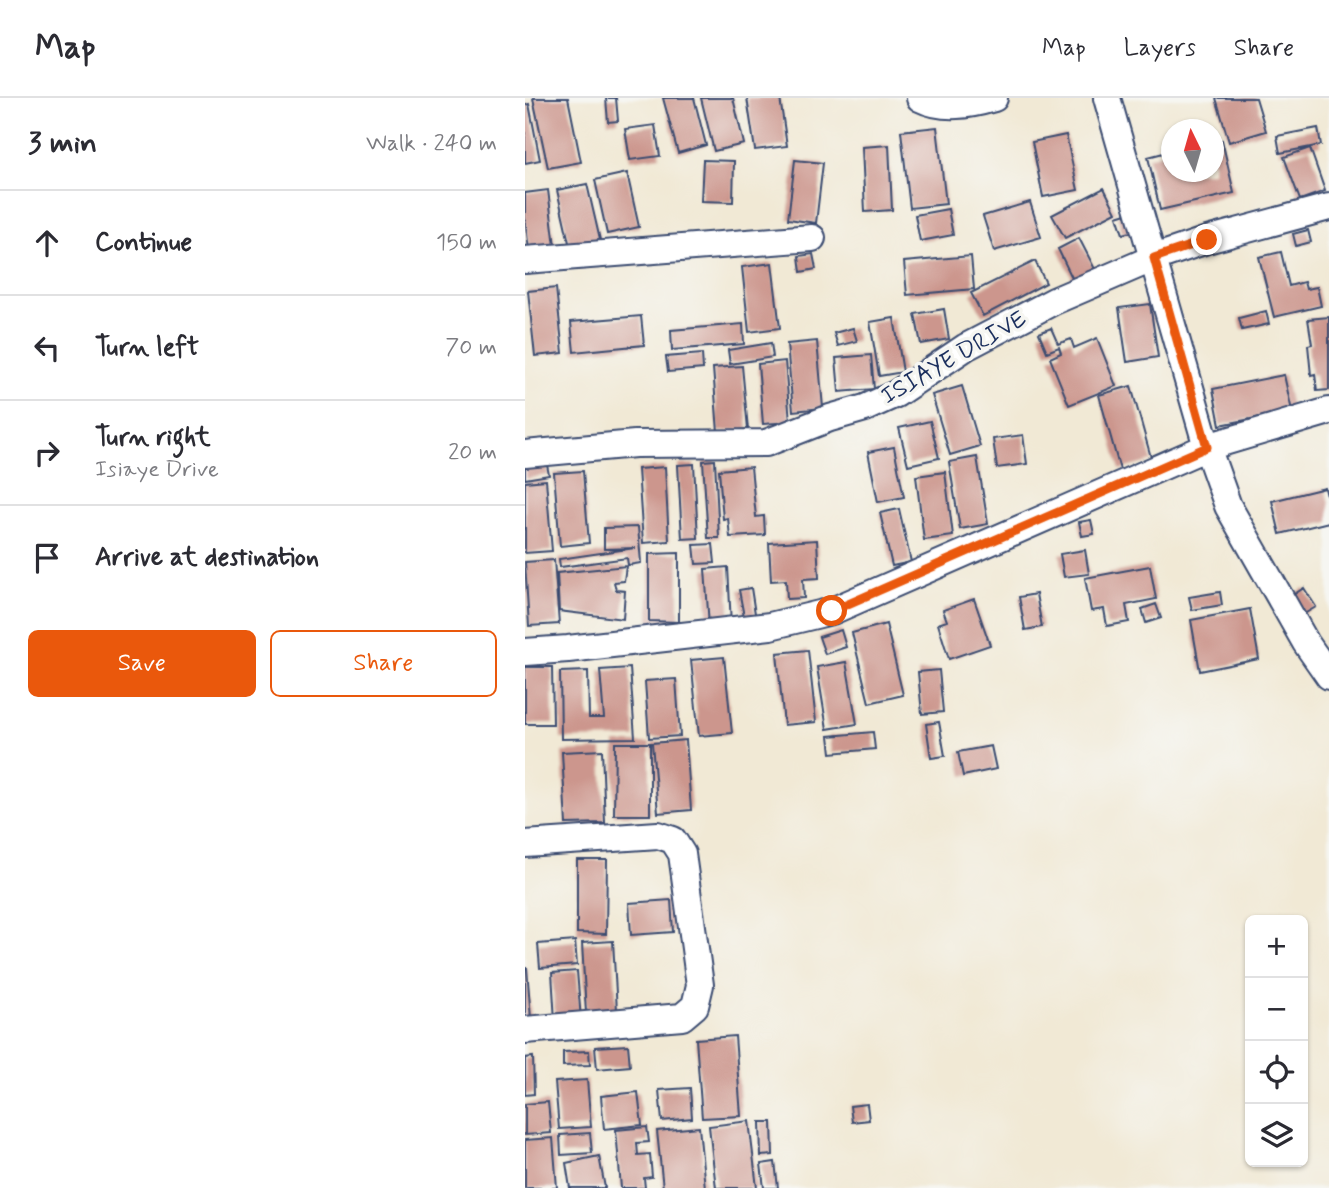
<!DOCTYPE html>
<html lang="en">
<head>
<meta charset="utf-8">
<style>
  :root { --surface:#fff; --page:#f2f2f3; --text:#2b2b33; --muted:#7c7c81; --line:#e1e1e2; --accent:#ea580c }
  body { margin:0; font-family:Mynerve,sans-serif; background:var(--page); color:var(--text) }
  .controls { position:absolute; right:21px; bottom:21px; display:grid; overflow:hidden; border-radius:10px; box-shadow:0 2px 5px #0004 }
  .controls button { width:63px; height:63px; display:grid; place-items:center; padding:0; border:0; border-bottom:2px solid var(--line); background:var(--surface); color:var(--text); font:35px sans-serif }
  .compass { position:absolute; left:636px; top:21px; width:63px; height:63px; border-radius:50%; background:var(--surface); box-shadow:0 2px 5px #0004; rotate:355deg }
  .stop { position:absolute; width:21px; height:21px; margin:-16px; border:5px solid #ea580c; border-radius:50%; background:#fff }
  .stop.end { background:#ea580c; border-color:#fff; box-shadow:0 2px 7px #0008 }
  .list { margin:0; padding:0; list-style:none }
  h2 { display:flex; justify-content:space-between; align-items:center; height:91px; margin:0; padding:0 28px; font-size:30px }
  h2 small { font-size:23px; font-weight:400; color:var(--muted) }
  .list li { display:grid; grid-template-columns:46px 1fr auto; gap:21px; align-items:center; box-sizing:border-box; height:105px; padding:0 28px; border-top:2px solid var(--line) }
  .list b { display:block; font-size:26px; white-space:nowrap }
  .list p { margin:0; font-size:23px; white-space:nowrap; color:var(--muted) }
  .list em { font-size:23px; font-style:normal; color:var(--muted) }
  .actions { display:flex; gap:14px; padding:21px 28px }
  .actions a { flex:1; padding:16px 0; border:2px solid var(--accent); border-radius:10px; text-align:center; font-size:24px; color:var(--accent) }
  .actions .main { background:var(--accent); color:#fff }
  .icon { flex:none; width:38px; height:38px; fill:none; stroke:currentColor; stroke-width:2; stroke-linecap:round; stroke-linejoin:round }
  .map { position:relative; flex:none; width:804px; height:1090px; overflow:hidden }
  header { display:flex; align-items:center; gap:42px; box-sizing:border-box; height:98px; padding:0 35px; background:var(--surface); border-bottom:2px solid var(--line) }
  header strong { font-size:33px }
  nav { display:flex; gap:38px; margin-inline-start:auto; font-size:24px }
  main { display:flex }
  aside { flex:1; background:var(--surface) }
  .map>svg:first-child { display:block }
  .building { fill:#cc968d }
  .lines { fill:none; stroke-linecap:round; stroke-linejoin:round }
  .minor-casing { stroke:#3b4b70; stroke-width:30 }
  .minor { stroke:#fff; stroke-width:26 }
  .route { stroke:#ea580c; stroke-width:9 }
  .labels { text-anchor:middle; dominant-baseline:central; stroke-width:7; stroke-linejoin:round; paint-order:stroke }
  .street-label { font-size:24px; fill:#1b2f5e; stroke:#f6f6f2 }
</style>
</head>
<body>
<header>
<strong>Map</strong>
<nav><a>Map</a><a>Layers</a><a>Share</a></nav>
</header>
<main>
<aside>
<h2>3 min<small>Walk · 240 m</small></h2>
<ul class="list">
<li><svg class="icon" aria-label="ahead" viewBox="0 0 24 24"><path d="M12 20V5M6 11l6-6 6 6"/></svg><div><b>Continue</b></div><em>150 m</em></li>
<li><svg class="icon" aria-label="left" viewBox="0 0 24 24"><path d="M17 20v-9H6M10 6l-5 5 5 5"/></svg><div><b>Turn left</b></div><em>70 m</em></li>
<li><svg class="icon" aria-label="right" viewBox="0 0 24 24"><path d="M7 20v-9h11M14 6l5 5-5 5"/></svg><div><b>Turn right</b><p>Isiaye Drive</p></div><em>20 m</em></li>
<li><svg class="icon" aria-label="arrive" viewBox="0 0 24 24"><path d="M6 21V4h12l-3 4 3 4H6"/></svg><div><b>Arrive at destination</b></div></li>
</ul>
<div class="actions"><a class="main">Save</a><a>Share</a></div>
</aside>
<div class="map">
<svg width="804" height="1090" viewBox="0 0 804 1090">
  <rect width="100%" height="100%" fill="#f6f6f2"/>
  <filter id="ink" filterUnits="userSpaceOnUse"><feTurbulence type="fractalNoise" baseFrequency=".0143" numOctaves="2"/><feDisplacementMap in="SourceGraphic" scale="14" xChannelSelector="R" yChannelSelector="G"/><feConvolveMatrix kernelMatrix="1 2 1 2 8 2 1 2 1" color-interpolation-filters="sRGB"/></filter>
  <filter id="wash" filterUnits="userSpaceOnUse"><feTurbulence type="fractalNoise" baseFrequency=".00686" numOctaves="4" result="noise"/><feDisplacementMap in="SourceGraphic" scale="28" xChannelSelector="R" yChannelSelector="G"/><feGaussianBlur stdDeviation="1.57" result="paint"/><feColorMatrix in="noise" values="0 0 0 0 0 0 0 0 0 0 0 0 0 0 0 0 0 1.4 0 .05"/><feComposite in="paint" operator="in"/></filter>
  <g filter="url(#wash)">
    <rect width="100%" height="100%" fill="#f1e9d5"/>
    <g id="blocks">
      <path class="building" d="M8 0H43L56 64 23 70Z
        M81 0H91L93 23 83 24Z
        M138 0H169L181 47 153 55Z
        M176 0H208L219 46 189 53Z
        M222 0H255L262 48 230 52Z
        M691 0H731L741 33 704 44Z
        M4 6 15 62 0 65V7Z
        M130 27 135 58 105 62 100 31Z
        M412 29 421 106 385 110 376 33Z
        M793 30 796 47 755 55 752 38Z
        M541 37 553 92 518 99 507 44Z
        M697 42 709 95 635 112 623 59 646 53V74H688V44Z
        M364 47 367 112 340 114 337 49Z
        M785 50 800 93 775 102 759 59Z
        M178 62 209 63 208 104 176 103Z
        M270 62 298 65 291 125 263 121Z
        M102 75 114 129 82 136 70 82Z
        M62 86 75 142 45 149 32 92Z
        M579 90 591 114 540 140 527 117Z
        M23 92 30 148 4 152 0 119V95Z
        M505 104 516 139 469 153 458 118Z
        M423 111 428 137 395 143 390 117Z
        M608 113 614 132 598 136 592 118Z
        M783 132 786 144 771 148 768 136Z
        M554 140 573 177 551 188 533 151Z
        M756 154 764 188 779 184 781 191 792 189 796 208 749 219 734 159Z
        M288 156 291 171 276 174 274 158Z
        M446 158 449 191 382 197 379 164Z
        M510 163 521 185 458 218 446 195Z
        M247 165 255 230 224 234 217 169Z
        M31 190 38 255 10 258 3 193Z
        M625 206 633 259 602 264 594 210Z
        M419 211 424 241 396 246 390 216Z
        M741 213 744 226 717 232 714 220Z
        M116 218 119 247 49 254 46 224Z
        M804 219V292L792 293 790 276 786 277 783 247 787 246 783 221Z
        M369 220 378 274 354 278 345 224Z
        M218 226 219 246 147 252 146 232Z
        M328 230 332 243 313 248 309 235Z
        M526 230 533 246 546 241 549 250 572 240 591 288 544 307 525 260 536 255 534 249 522 254 514 235Z
        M292 243 298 310 268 313 262 246Z
        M246 245 248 259 205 266 203 252Z
        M177 256 178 271 143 274 141 259Z
        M346 257 349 291 314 294 311 260Z
        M260 263 265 324 238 326 233 266Z
        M217 268 223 331 193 334 188 270Z
        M759 277 767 313 695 327 688 291Z
        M437 288 455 348 425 357 407 297Z
        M606 288 627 363 595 372 574 297Z
        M405 323 414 360 383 367 374 330Z
        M498 337 502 366 472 370 468 341Z
        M369 349 379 399 353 404 343 354Z
        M452 359 463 426 435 431 424 364Z
        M21 362 24 377 0 381V366Z
        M190 362 194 440H183L178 363Z
        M169 366 173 440 157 441 153 367Z
        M140 369 144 443 118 445 113 371Z
        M226 369 231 419 239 418 240 437 205 439 203 420 198 421 194 372Z
        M58 373 64 445 35 448 29 375Z
        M420 374 428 438 399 442 391 378Z
        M21 382 27 453 0 455V384Z
        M800 390 804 406V424L755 436 747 403Z
        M374 411 386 464 367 468 355 415Z
        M566 422 569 436 557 438 554 424Z
        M113 429 116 465 103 467 102 460 35 469 34 461 110 450 79 451V430Z
        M292 442 294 480 278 481 279 500 262 501 261 482 246 483 244 445Z
        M188 446 190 465 171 466 169 447Z
        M560 452 564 476 539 479 535 456Z
        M154 455V524L124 523V456Z
        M29 462 34 526 4 528 0 464Z
        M101 468 99 483 89 484 91 492 100 493 98 521 34 513 32 475Z
        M625 468 631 501 601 507 604 524 582 528 579 511 566 513 560 480Z
        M203 469 206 527 184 528 180 471Z
        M226 490 231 522 220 524 214 492Z
        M779 490 791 509 779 516 768 497Z
        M695 494 697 507 667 512 664 499Z
        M511 496 517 529 500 532 494 499Z
        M449 501 465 547 424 561 413 526 422 523 418 512Z
        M631 506 636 520 621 525 617 511Z
        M725 511 734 561 675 573 666 522Z
        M361 526 378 597 344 605 327 535Z
        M316 532 321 549 300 556 294 539Z
        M283 552 291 624 259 627 252 555Z
        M199 559 207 635 174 638 166 562Z
        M321 564 332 626 302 631 292 569Z
        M0 569H27L28 626H0Z
        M105 570 110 640 36 641 35 574 63 573 64 620H79L75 572Z
        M414 572 418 614 397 616 393 574Z
        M151 581 155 638 124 640 120 583Z
        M414 624 420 658 406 660 401 626Z
        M348 634 350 651 306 655 304 638Z
        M161 642 166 712 133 715 127 645Z
        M90 645H125V717H89Z
        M466 648 471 671 438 678 433 654Z
        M77 652 80 725 41 726 37 654Z
        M52 762H82L81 836 52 835Z
        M146 802 148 834 106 837 104 805Z
        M50 843 52 867 15 870 13 846Z
        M88 843 92 913 61 915 57 845Z
        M0 870H2L6 921H0Z
        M52 873 56 922 30 923 27 875Z
        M210 938 216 1018 177 1020 171 941Z
        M103 947 105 968 72 971 70 949Z
        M64 953 65 967 38 968V954Z
        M8 959 9 996 0 997V960Z
        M62 982 66 1029 34 1031 30 984Z
        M165 990 167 1020 137 1023 134 992Z
        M113 994 117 1027 79 1031 76 998Z
        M23 1004 26 1035 0 1037V1006Z
        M342 1006 344 1022 327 1024 325 1008Z
        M224 1023 232 1090H191L184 1028Z
        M235 1024H247L248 1057 236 1058Z
        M122 1029 124 1044 112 1045 113 1057 125 1056 127 1079 119 1080 120 1090H96L91 1032Z
        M174 1029 180 1090H138L132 1033Z
        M65 1035 67 1055 36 1057 35 1037Z
        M28 1040 32 1090H0V1042Z
        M74 1058 80 1090H45L41 1065Z
        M250 1064 253 1090H239L236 1066Z"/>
    </g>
  </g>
  <g filter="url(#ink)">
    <use href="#blocks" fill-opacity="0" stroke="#3b4b70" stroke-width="2"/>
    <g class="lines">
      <g class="minor-casing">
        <path id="minor" d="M395 0C419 12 445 7 469 0
          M582 0 682 349 703 408 781 545 804 578
          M0 162 287 140
          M0 356 110 346 241 345 305 320 340 310 371 296 441 249 529 203 629 160 682 142 804 109
          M0 554 43 551 245 528 307 513 682 349 804 313
          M0 746 133 737 148 742 157 756 175 887 170 908 157 919 0 932"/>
      </g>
      <use href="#minor" class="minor"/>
    </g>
  </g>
  <g class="lines" filter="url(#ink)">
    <path class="route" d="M307 513 682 349 629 160 682 142"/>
  </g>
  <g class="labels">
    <g class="street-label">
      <text transform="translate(429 260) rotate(-30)">ISIAYE DRIVE</text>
    </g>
  </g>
</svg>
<div class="controls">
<button>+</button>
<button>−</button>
<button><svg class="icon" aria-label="locate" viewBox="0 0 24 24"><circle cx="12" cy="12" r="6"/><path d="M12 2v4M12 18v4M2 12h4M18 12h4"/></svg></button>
<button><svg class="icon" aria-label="layers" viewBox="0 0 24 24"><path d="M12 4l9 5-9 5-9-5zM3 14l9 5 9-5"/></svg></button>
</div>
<svg class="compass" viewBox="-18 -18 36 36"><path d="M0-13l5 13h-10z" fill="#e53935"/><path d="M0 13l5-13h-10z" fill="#7c7c81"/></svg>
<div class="stop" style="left:307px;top:513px"></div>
<div class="stop end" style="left:682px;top:142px"></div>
</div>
</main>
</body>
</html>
